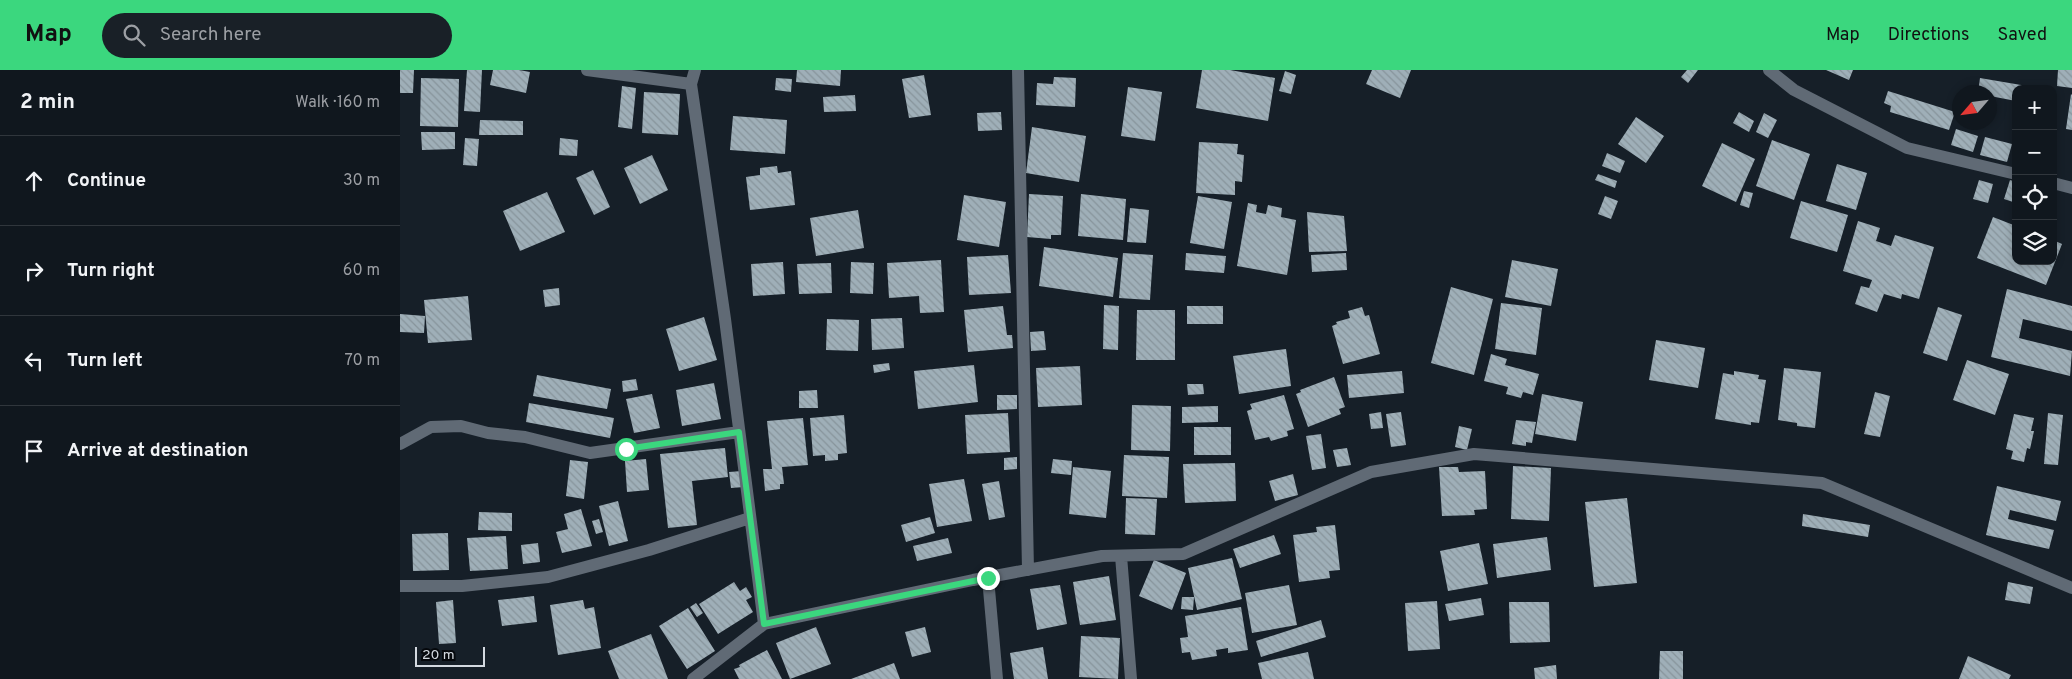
<!DOCTYPE html>
<html lang="en">
<head>
<meta charset="utf-8">
<style>
  :root { --surface:#10171e; --page:#192027; --text:#f1f3f6; --muted:#9c9fa4; --line:#30363c; --accent:#3bd77e }
  body { margin:0; font-family:Overpass,sans-serif; background:var(--page); color:var(--text) }
  .controls { position:absolute; right:15px; top:15px; display:grid; overflow:hidden; border-radius:10px; box-shadow:0 2px 8px #0003 }
  .controls button { width:45px; height:45px; display:grid; place-items:center; padding:0; border:0; border-bottom:1px solid var(--line); background:var(--surface); color:var(--text); font:25px sans-serif }
  .compass { position:absolute; left:1552px; top:15px; width:45px; height:45px; border-radius:50%; background:var(--surface); box-shadow:0 2px 8px #0003; rotate:242deg }
  .scale { position:absolute; left:15px; bottom:12px; width:70px; box-sizing:border-box; padding-left:5px; border:2px solid #d3d9e0; border-top:0; font-size:14px; line-height:18px; white-space:nowrap; color:#d3d9e0; -webkit-text-stroke:4px #05080c; paint-order:stroke }
  .stop { position:absolute; width:15px; height:15px; margin:-11px; border:4px solid #3bd77e; border-radius:50%; background:#fff }
  .stop.end { background:#3bd77e; border-color:#fff; box-shadow:0 1px 5px #0008 }
  .list { margin:0; padding:0; list-style:none }
  h2 { display:flex; justify-content:space-between; align-items:center; height:65px; margin:0; padding:0 20px; font-size:21px }
  h2 small { font-size:16px; font-weight:400; color:var(--muted) }
  .list li { display:grid; grid-template-columns:32px 1fr auto; gap:15px; align-items:center; box-sizing:border-box; height:90px; padding:0 20px; border-top:1px solid var(--line) }
  .list b { display:block; font-size:19px; white-space:nowrap }
  .list em { font-size:16px; font-style:normal; color:var(--muted) }
  .icon { flex:none; width:28px; height:28px; fill:none; stroke:currentColor; stroke-width:2; stroke-linecap:round; stroke-linejoin:round }
  .map { position:relative; flex:none; width:1672px; height:609px; overflow:hidden }
  header { display:flex; align-items:center; gap:30px; box-sizing:border-box; height:70px; padding:0 25px; background:var(--accent); color:#111 }
  header strong { font-size:24px }
  nav { display:flex; gap:28px; margin-inline-start:auto; font-size:18px }
  .search { width:350px; height:45px; background:var(--page); display:flex; align-items:center; gap:12px; box-sizing:border-box; padding:0 18px; border-radius:28px; color:var(--muted); font-size:19px }
  main { display:flex }
  aside { flex:1; background:var(--surface) }
  .map>svg:first-child { display:block }
  .building { fill:url(#building-back-hatch) }
  .lines { fill:none; stroke-linecap:round; stroke-linejoin:round }
  .minor { stroke:#606a75; stroke-width:12 }
  .route { stroke:#3bd77e; stroke-width:6 }
</style>
</head>
<body>
<header>
<strong>Map</strong>
<div class="search"><svg class="icon" aria-label="search" viewBox="0 0 24 24"><circle cx="10" cy="10" r="6"/><path d="M15 15l6 6"/></svg>Search here</div>
<nav><a>Map</a><a>Directions</a><a>Saved</a></nav>
</header>
<main>
<aside>
<h2>2 min<small>Walk · 160 m</small></h2>
<ul class="list">
<li><svg class="icon" aria-label="ahead" viewBox="0 0 24 24"><path d="M12 20V5M6 11l6-6 6 6"/></svg><div><b>Continue</b></div><em>30 m</em></li>
<li><svg class="icon" aria-label="right" viewBox="0 0 24 24"><path d="M7 20v-9h11M14 6l5 5-5 5"/></svg><div><b>Turn right</b></div><em>60 m</em></li>
<li><svg class="icon" aria-label="left" viewBox="0 0 24 24"><path d="M17 20v-9H6M10 6l-5 5 5 5"/></svg><div><b>Turn left</b></div><em>70 m</em></li>
<li><svg class="icon" aria-label="arrive" viewBox="0 0 24 24"><path d="M6 21V4h12l-3 4 3 4H6"/></svg><div><b>Arrive at destination</b></div></li>
</ul>
</aside>
<div class="map">
<svg width="1672" height="609" viewBox="0 0 1672 609">
  <defs>
    <pattern id="building-back-hatch" width="6" height="6" patternUnits="userSpaceOnUse" patternTransform="scale(1.25)"><rect width="6" height="6" fill="#9fafb8"/><path d="M-1 5l2 2M0 0l6 6M5-1l2 2" fill="none" stroke="#87949b"/></pattern>
  </defs>
  <rect width="100%" height="100%" fill="#161f28"/>
  <path class="building" d="M0 0H14L13 23H0Z
    M67 0H82L80 42 64 41Z
    M93 0H119L130 2 126 23 90 15Z
    M397 0H441L440 16 396 12Z
    M802 0H830L875 8 868 51 796 38Z
    M972 0H1011L1000 28 966 14Z
    M1287 0H1298L1288 13 1281 7Z
    M1426 0H1453L1449 10Z
    M1658 0H1672V18L1657 16Z
    M885 1 896 5 891 24 879 21Z
    M524 5 531 45 509 48 502 9Z
    M654 7 676 8 675 37 636 35 637 13 653 14Z
    M21 8 59 9 58 57 20 56Z
    M376 8 392 9 391 22 375 20Z
    M1580 8 1627 16V19H1616V31L1590 26V22H1578Z
    M222 16 236 18 232 59 218 57Z
    M728 17 762 22 755 71 721 66Z
    M1488 21 1555 42 1549 60 1490 42 1491 36 1484 33Z
    M244 22 280 24 278 65 242 63Z
    M1671 24 1672 25V60L1666 59Z
    M455 25 456 41 424 42 423 27Z
    M601 42 602 60 578 61 577 43Z
    M1339 42 1354 51 1349 62 1333 53Z
    M1364 43 1377 50 1368 68 1356 62Z
    M333 46 387 50 385 84 330 80Z
    M1236 47 1264 66 1246 93 1218 74Z
    M80 50 123 51V65H79Z
    M632 57 686 66 679 112 626 103Z
    M1556 59 1578 66 1573 82 1551 75Z
    M21 62H55V79L22 80Z
    M1585 67 1612 74 1607 92 1580 85Z
    M65 68 79 69 77 96 63 95Z
    M160 68 178 70 177 86 159 85Z
    M1372 70 1410 84 1394 130 1356 116Z
    M799 72 838 74 837 84 844 85 842 112 835 111V125L796 123Z
    M1322 73 1355 89 1336 132 1302 116Z
    M1207 83 1225 91 1220 103 1202 96Z
    M252 85 268 120 240 134 224 98Z
    M1437 94 1467 103 1456 140 1426 131Z
    M377 96 378 103 391 101 395 135 350 140 346 107 360 105V98Z
    M193 100 210 137 194 145 176 108Z
    M1198 104 1217 111 1215 118 1195 110Z
    M1579 110 1593 114 1588 133 1573 129Z
    M1610 110 1616 112V133L1604 129Z
    M1344 121 1353 123 1349 138 1340 135Z
    M147 122 165 162 120 181 103 141Z
    M629 124 663 126 661 165H651V169L627 167Z
    M681 124 726 129 723 170 678 166Z
    M564 125 606 132 599 177 557 170Z
    M798 126 832 132 824 179 790 173Z
    M1205 126 1218 131 1211 149 1198 144Z
    M1401 131 1448 145 1437 182 1390 168Z
    M848 133 857 135 856 142 866 144 868 135 882 138 881 147 896 150 887 205 837 196Z
    M730 138 749 140 746 173 727 172Z
    M458 140 464 178 416 186 410 148Z
    M907 142 944 146 947 181 909 182Z
    M1593 147 1616 156V191H1653V170L1662 174 1646 215 1577 188Z
    M1458 151 1480 158 1476 171 1491 176 1495 165 1534 177 1519 229 1502 224 1501 229 1484 224 1477 242 1455 234 1461 216 1469 218 1472 210 1443 201Z
    M644 177 718 188 713 227 639 216Z
    M723 183 753 185 750 230 719 228Z
    M786 183 826 186 824 203 785 200Z
    M946 183 947 200 912 202 911 185Z
    M608 185 611 223 569 225 567 187Z
    M541 190 544 242 520 243 519 226 489 228 487 193Z
    M1112 190 1158 199 1151 236 1105 227Z
    M383 192 385 224 353 226 351 194Z
    M451 192 474 193 473 224 450 223Z
    M431 193 432 223 399 224 397 194Z
    M1051 217 1093 229 1074 305 1031 293Z
    M159 218 160 235 145 237 143 220Z
    M1607 219 1672 236V261L1623 249 1619 268 1672 281 1670 306 1591 287Z
    M68 226 72 270 28 273 24 230Z
    M1101 233 1142 238 1136 285 1095 279Z
    M704 235 719 236 718 280 703 279Z
    M603 236 607 265H612L613 278 568 282 564 240Z
    M787 236H823V254H787Z
    M962 237 965 246 969 245 980 284 943 294 932 256 937 254 936 252 950 248 948 241Z
    M1538 237 1562 245 1547 291 1523 283Z
    M737 240H775V290H736Z
    M0 244 25 246 24 263 0 262Z
    M304 247 317 290 279 301 266 259Z
    M502 248 504 278 472 280 471 249Z
    M427 249 459 250 458 281 426 280Z
    M644 261 646 280 631 281 630 262Z
    M1256 270 1305 278 1298 318 1249 310Z
    M886 279 891 316 839 324 833 286Z
    M1091 284 1107 289 1105 295 1139 304 1133 325 1123 322 1121 328 1106 324 1108 317 1084 311Z
    M1567 290 1609 304 1595 345 1553 330Z
    M489 293 490 300 474 303 473 295Z
    M574 295 578 332 518 339 514 301Z
    M680 296 682 335 638 337 636 298Z
    M1384 298 1421 302 1415 358 1397 356V353L1378 350Z
    M1002 301 1004 323 949 328 947 305Z
    M1334 301 1359 305 1358 309 1366 310 1359 353 1351 352V355L1315 349 1323 303 1334 305Z
    M137 305 211 319 207 339 133 326Z
    M934 307 945 337 939 339 941 344 908 357 896 324 901 322 900 320Z
    M236 309 238 320 223 322 222 311Z
    M314 313 321 349 282 356 276 320Z
    M787 314H803L804 324 788 325Z
    M417 320 418 338H399V321Z
    M1475 322 1490 326 1480 367 1464 364Z
    M252 324 260 358 234 363 226 329Z
    M1142 324 1183 332 1176 371 1135 364Z
    M597 325H617V339L597 340Z
    M884 325 894 359 887 361 888 366 871 371 869 367 855 370 847 341 852 339 850 334Z
    M129 333 214 348 210 368 126 352Z
    M732 335 771 336 770 381 731 380Z
    M818 336V352L782 353V337Z
    M981 342 983 358 971 359 969 344Z
    M1001 342 1006 375 991 377 986 344Z
    M608 343 610 382 567 384 565 345Z
    M1648 343 1663 345 1658 395 1644 394Z
    M1614 344 1634 348 1631 361H1634L1630 379 1627 378 1624 392 1611 389 1613 381 1606 379Z
    M444 345 447 383 438 384V390L425 391V385L413 386 410 348Z
    M403 348 408 395 382 397 384 414H380V419L365 421 363 399H372L367 351Z
    M1116 350 1136 352 1132 373 1126 372V376L1112 374Z
    M1059 356 1072 359 1067 380 1055 377Z
    M794 357H831V385H794Z
    M921 364 926 398 912 400 906 366Z
    M325 378 328 407 292 411 297 455 268 458 260 384Z
    M947 378 951 395 937 397 933 380Z
    M724 385 769 387 767 428 722 426Z
    M617 387V399L604 400V388Z
    M246 389 249 420 227 422 225 391Z
    M653 389 672 391 671 405 651 403Z
    M170 390 188 392 184 429 166 426Z
    M835 393 836 431 785 433 783 394Z
    M1113 396 1151 398 1149 451 1111 449Z
    M673 397 711 401 706 448 669 444Z
    M1039 397H1058L1059 402 1085 401 1087 439 1074 440 1075 445 1042 446Z
    M342 401 344 417 331 418 329 402Z
    M893 404 898 425 875 431 869 411Z
    M564 409 572 451 537 457 529 414Z
    M599 411 605 447 589 450 582 414Z
    M1597 416 1661 431 1656 451 1610 440 1608 449 1654 460 1649 479 1586 465Z
    M726 428 757 429 755 465 725 464Z
    M1227 428 1237 513 1194 517 1185 432Z
    M218 431 228 471 209 476 199 436Z
    M181 439 192 476 162 483 156 462 168 459 164 444Z
    M79 442 112 443V461L78 460Z
    M1403 444 1470 455 1468 467 1402 456Z
    M530 447 535 463 506 472 501 455Z
    M199 449 203 462 196 464 192 451Z
    M935 455 940 500 929 501 930 508 899 512 893 465 917 462 916 457Z
    M48 463 49 500 13 501 12 464Z
    M874 465 881 484 840 498 833 479Z
    M106 466 108 499 70 501 67 468Z
    M1147 467 1151 500 1097 508 1093 474Z
    M548 468 552 483 517 491 513 476Z
    M138 473 140 492 123 494 121 475Z
    M1079 473 1088 514 1048 521 1040 481Z
    M832 488 842 529 797 540 788 498Z
    M754 490 786 503 772 540 739 526Z
    M709 506 716 550 680 555 673 512Z
    M334 512 340 521 346 517 352 527 346 530 353 542 318 564 299 534Z
    M1608 512 1633 517 1630 534 1605 530Z
    M660 515 667 554 637 560 630 519Z
    M889 515 897 555 852 563 845 523Z
    M134 526 137 552 102 556 98 530Z
    M782 527H794L793 540 781 539Z
    M1081 528 1084 545 1049 551 1045 534Z
    M53 530 56 573 39 574 36 532Z
    M183 530 185 539 194 537 201 578 158 585 150 535Z
    M1037 531 1040 579 1008 581 1005 533Z
    M1109 532H1149L1150 572 1110 573Z
    M296 533 303 543 297 547 290 537Z
    M841 537 848 580 828 583V578L816 580 817 586 792 590 790 582 782 583 780 568 788 567 785 546Z
    M288 538 315 581 287 599 259 556Z
    M921 550 926 567 861 587 856 571Z
    M416 557 431 594 390 609 376 573Z
    M525 557 531 582 512 587 505 562Z
    M251 564 268 609H219L208 581Z
    M681 566 720 568 718 609 679 607Z
    M643 577 648 609H614L610 583Z
    M367 580 382 609H339L334 599 340 597 339 595Z
    M1260 581H1283V609H1259Z
    M908 582 914 609H862L858 593Z
    M1568 586 1611 605 1609 609H1559Z
    M494 593 500 609H451Z
    M1156 595 1157 609H1135L1134 598Z"/>
  <g class="lines">
    <path class="minor" d="M187 0 291 14
      M295 0 291 14 325 249 364 554
      M618 0 628 500
      M1369 0 1394 20 1507 78 1616 104
      M1653 113 1672 118
      M0 374 31 357 61 356 88 363 125 367 190 383 339 362
      M721 486 731 609
      M588 508 597 609
      M0 516H62L148 507 249 480 350 448
      M293 609 364 554 573 510 702 486 783 484 971 402 1074 384 1422 413 1672 518"/>
  </g>
  <g class="lines">
    <path class="route" d="M226 379 339 362 364 554 588 508"/>
  </g>
</svg>
<div class="controls">
<button>+</button>
<button>−</button>
<button><svg class="icon" aria-label="locate" viewBox="0 0 24 24"><circle cx="12" cy="12" r="6"/><path d="M12 2v4M12 18v4M2 12h4M18 12h4"/></svg></button>
<button><svg class="icon" aria-label="layers" viewBox="0 0 24 24"><path d="M12 4l9 5-9 5-9-5zM3 14l9 5 9-5"/></svg></button>
</div>
<svg class="compass" viewBox="-18 -18 36 36"><path d="M0-13l5 13h-10z" fill="#e53935"/><path d="M0 13l5-13h-10z" fill="#9c9fa4"/></svg>
<div class="scale">20 m</div>
<div class="stop" style="left:226px;top:379px"></div>
<div class="stop end" style="left:588px;top:508px"></div>
</div>
</main>
</body>
</html>
